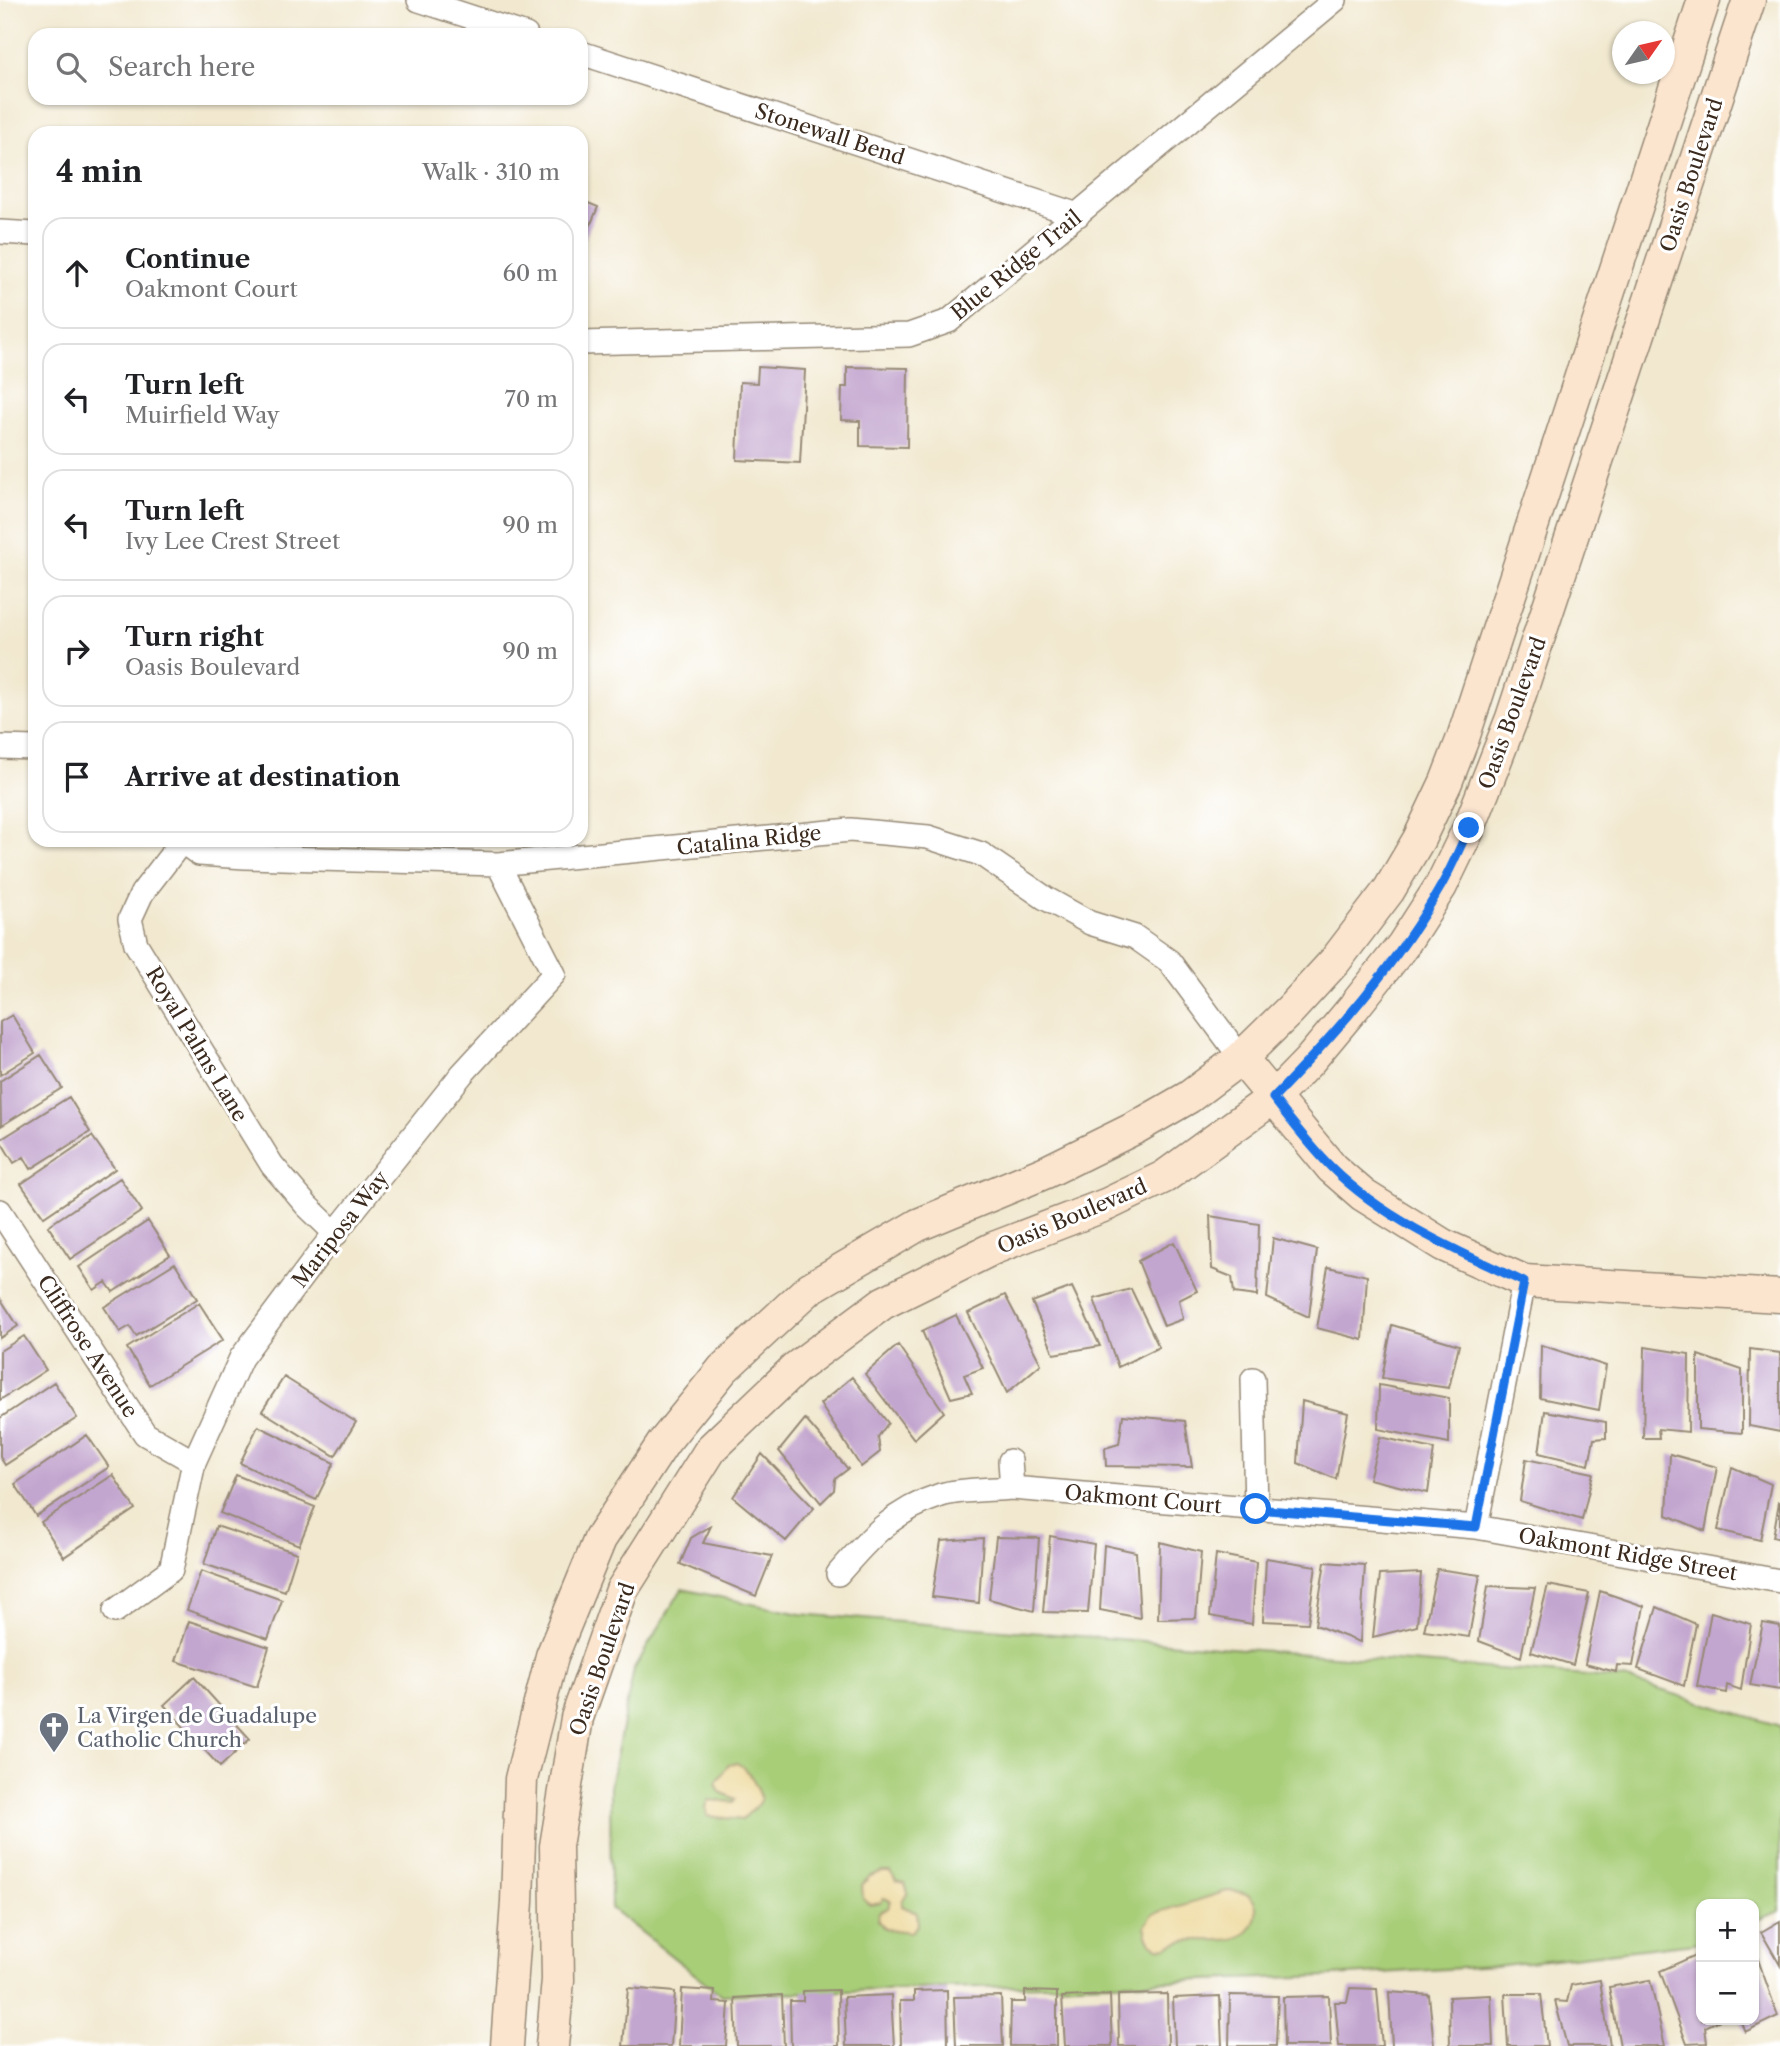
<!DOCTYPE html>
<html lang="en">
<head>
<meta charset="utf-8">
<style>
  :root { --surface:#fff; --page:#f2f2f2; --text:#202124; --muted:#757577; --line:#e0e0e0 }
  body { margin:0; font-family:"Libre Caslon Text",serif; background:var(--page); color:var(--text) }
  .controls { position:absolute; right:21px; bottom:21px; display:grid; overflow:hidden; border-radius:14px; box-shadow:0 2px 5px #0004 }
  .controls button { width:63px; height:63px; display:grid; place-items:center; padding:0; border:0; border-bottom:2px solid var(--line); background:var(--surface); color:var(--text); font:35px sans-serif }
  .compass { position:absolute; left:1612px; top:21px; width:63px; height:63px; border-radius:50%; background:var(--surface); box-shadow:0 2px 5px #0004; rotate:56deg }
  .stop { position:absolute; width:21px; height:21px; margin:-16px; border:5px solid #1a73e8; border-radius:50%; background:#fff }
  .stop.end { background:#1a73e8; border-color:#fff; box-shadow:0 2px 7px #0008 }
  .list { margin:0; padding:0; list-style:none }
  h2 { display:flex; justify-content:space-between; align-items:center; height:91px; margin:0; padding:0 28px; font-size:30px }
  h2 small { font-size:23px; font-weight:400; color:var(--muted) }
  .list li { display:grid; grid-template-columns:46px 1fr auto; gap:21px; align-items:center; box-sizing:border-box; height:112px; margin:0 14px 14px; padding:0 14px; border:2px solid var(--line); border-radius:21px }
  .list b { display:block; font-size:26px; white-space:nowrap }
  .list p { margin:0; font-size:23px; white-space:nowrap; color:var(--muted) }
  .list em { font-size:23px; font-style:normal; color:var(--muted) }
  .icon { flex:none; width:38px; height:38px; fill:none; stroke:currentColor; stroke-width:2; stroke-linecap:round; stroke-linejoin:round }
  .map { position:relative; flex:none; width:1780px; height:2046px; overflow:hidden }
  .search { position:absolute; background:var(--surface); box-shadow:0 2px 5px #0004; left:28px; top:28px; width:560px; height:77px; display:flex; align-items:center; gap:18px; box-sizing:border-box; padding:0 24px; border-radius:21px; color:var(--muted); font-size:26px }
  .panel { position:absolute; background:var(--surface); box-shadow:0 2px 5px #0004; left:28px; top:126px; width:560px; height:721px; border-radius:21px }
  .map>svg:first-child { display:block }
  .green { fill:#a8ce78; stroke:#727c4b; stroke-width:2 }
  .sand { fill:#eeda9e; stroke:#94825e; stroke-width:2 }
  .building { fill:#c3a6cf }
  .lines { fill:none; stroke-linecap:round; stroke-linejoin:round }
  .street-casing { stroke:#968976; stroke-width:26 }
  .secondary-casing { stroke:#968976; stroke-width:35 }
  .street { stroke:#fff; stroke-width:23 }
  .secondary { stroke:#fce5cf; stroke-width:32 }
  .route { stroke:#1a73e8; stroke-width:9 }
  .labels { text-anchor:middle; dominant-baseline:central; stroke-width:6; stroke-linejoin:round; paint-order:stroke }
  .street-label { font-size:21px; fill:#3b2a1e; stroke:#fff }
  .worship-label { font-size:21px; fill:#5b616d; stroke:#fff; text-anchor:start }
</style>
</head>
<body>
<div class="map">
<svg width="1780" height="2046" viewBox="0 0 1780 2046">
  <rect width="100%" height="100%" fill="#fff"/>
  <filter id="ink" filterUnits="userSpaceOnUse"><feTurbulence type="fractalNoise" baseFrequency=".0143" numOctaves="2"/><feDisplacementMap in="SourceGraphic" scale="14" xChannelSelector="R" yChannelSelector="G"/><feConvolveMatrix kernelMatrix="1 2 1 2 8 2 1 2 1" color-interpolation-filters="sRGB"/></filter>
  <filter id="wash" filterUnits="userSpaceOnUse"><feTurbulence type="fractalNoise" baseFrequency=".00686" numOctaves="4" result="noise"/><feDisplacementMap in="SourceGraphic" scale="28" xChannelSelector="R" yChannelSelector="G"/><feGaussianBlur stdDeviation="1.57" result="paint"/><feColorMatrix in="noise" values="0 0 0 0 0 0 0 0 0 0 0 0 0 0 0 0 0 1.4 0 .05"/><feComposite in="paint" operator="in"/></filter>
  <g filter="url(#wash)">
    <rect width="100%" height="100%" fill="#f1e8cf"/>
    <path class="green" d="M682 1589 800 1614 1624 1679 1780 1726V1911L1754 1921V1904H1701V1941L1694 1943 1495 1966 1332 1976 721 1995 611 1908 610 1786 634 1669Z"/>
    <path class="sand" d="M737 1763C749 1770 759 1786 761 1801L742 1820 707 1816 706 1807 709 1800 733 1802 735 1799 720 1792 716 1783 729 1764Z
      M882 1872H891L896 1881 905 1883 908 1893 902 1901V1906L917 1913 918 1925 911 1932 885 1929 877 1920 879 1912 888 1908 891 1901 884 1898 880 1903 871 1905 863 1899 862 1885 870 1876Z
      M1227 1891C1234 1891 1242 1891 1248 1895 1262 1904 1257 1927 1243 1935 1228 1944 1202 1938 1184 1941 1174 1943 1164 1952 1154 1945 1147 1941 1147 1933 1145 1926L1153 1914Z"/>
    <g id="blocks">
      <path class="building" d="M581 200 598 207 581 248Z
        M758 367 805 370 800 463 737 460 740 382 757 383Z
        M847 367 908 368 907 447 860 446V421L841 420 842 387H847Z
        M12 1015 35 1053 0 1075V1022Z
        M41 1055 62 1088 1 1126 0 1081Z
        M69 1097 90 1132 31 1169 24 1157 14 1163 0 1140Z
        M92 1136 115 1169 44 1217 21 1184Z
        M120 1178 142 1211 70 1259 48 1226Z
        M1210 1216 1259 1224 1257 1296 1234 1293 1232 1277 1212 1269Z
        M148 1221 170 1255 113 1292 106 1282 94 1290 79 1267Z
        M1273 1238 1317 1250 1309 1317 1267 1298Z
        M1174 1242 1197 1291 1179 1300 1183 1319 1164 1326 1138 1261Z
        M175 1263 197 1299 136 1336 130 1326 120 1332 104 1307Z
        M1328 1267 1367 1276 1363 1340 1317 1328Z
        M1072 1287 1100 1346 1054 1354 1032 1302Z
        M1131 1289 1159 1347 1118 1367 1094 1299Z
        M1005 1295 1041 1364 1007 1393 968 1313Z
        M0 1298 18 1326 0 1338Z
        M199 1303 223 1340 150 1385 127 1348Z
        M956 1315 983 1368 964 1375 972 1393 951 1398 922 1331Z
        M1392 1325 1459 1345 1449 1388 1382 1378Z
        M24 1336 46 1370 0 1400V1351Z
        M898 1345 944 1412 914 1439 865 1374Z
        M1541 1345 1606 1366 1599 1410 1540 1398Z
        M1645 1347 1689 1354 1688 1432 1658 1429 1659 1438H1643Z
        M1750 1349 1780 1353V1432L1749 1426Z
        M1698 1355 1742 1370V1433L1698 1429Z
        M284 1377 356 1422 335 1456 262 1411Z
        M852 1377 888 1423 878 1437 880 1452 861 1467 820 1404Z
        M54 1382 77 1418 5 1465 0 1457V1418Z
        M1379 1385 1449 1398V1443L1378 1429Z
        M1302 1401 1348 1413 1336 1479 1298 1463Z
        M1545 1411 1606 1422V1438L1594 1439 1589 1465 1539 1453Z
        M1123 1415 1185 1421 1192 1467 1106 1466 1105 1448 1119 1444Z
        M805 1419 848 1469 835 1479 834 1490 821 1503 779 1451Z
        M258 1426 334 1463 316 1500 240 1463Z
        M87 1435 109 1467 36 1516 15 1484Z
        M1380 1437 1434 1449 1428 1493 1369 1479Z
        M762 1454 814 1508 786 1541 733 1497Z
        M1670 1454 1717 1467 1705 1531 1667 1515Z
        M1526 1459 1593 1473 1582 1520 1520 1501Z
        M1732 1467 1771 1484 1760 1540 1718 1530Z
        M113 1475 135 1509 64 1557 41 1522Z
        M236 1475 315 1507 299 1545 220 1513Z
        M1779 1502H1780V1539L1773 1537Z
        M216 1526 297 1553 285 1591 204 1564Z
        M711 1526 703 1543 772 1556 756 1596 680 1564 691 1538Z
        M1050 1536 1094 1544 1088 1613 1043 1612Z
        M996 1537 1039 1538 1034 1611 989 1599Z
        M983 1538 979 1603 932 1597 941 1541Z
        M1160 1542 1201 1552 1196 1618 1158 1619Z
        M1104 1545 1136 1552 1140 1618 1100 1610Z
        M1216 1554 1256 1562 1252 1624 1210 1616Z
        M1266 1558 1316 1566 1308 1623 1263 1621Z
        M1325 1562 1365 1565 1360 1642 1315 1625Z
        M1437 1569 1480 1575 1469 1637 1424 1631Z
        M201 1571 282 1600 268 1639 187 1610Z
        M1421 1573 1417 1626 1373 1637 1380 1575Z
        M1548 1585 1589 1593 1573 1665 1531 1652Z
        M1488 1586 1535 1588 1521 1657 1479 1641Z
        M1600 1591 1644 1606 1633 1666 1617 1665 1616 1672 1585 1664Z
        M1657 1607 1696 1624 1684 1686 1638 1669Z
        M1711 1612 1751 1624 1741 1690 1727 1685 1726 1693 1697 1686Z
        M189 1621 269 1647 257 1687 176 1661Z
        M1763 1623 1780 1626V1690L1750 1685Z
        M194 1677 250 1739 220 1767 164 1705Z
        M1780 1921V1965L1761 1932Z
        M1754 1948 1778 2016 1745 2032 1740 2020H1754Z
        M1698 1954 1701 1963V2020H1720L1705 2027 1707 2043 1687 2044 1660 1971Z
        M1600 1980 1610 2046H1567L1555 2001 1567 2002 1571 1985Z
        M1650 1980 1665 2046H1620L1609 1987Z
        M628 1988 675 1992 671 2046H623Z
        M1350 1988 1377 1989 1382 2046H1339L1335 2002H1347Z
        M682 1989 715 1991 714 2002 729 2003 726 2046H679Z
        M838 1990 839 2046H791L790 2001H803V1991Z
        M947 1990 948 2046H901L900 2001H914V1991Z
        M1025 1991 1057 1992V2046H1010L1011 2002H1025Z
        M1389 1992 1429 1995 1434 2046H1392Z
        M1167 1994 1168 2046H1119L1118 1995Z
        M1505 1994H1541L1547 2046H1508Z
        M782 1995 784 2046H737L735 1998Z
        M891 1995 894 2046H846L844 1997Z
        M1110 1995 1112 2046H1065L1062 1997Z
        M1230 1995 1278 1996 1276 2046H1229Z
        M1491 1995 1493 2046H1450L1449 1997Z
        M1001 1996 1003 2046H956L954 1997Z
        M1220 1996 1222 2046H1175L1173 1998Z
        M1329 1996 1331 2046H1284L1283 1997Z"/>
    </g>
  </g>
  <g filter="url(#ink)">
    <use href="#blocks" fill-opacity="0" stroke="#968976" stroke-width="2"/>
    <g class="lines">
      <g class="street-casing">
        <path id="street" d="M419 0 526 35
          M581 53 1078 215
          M0 232 35 234
          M581 343 909 335 949 321 1335 0
          M0 747 35 748
          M180 840 199 854 245 857 498 864 850 830 928 837 981 854 1045 898 1090 923 1135 937 1169 961 1241 1058
          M182 841 142 893 130 919 136 944 272 1165 307 1206 336 1234
          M0 1211 145 1434 194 1462
          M1253 1379 1256 1509
          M1010 1461 1012 1488
          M1476 1527 1524 1281
          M838 1574C869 1538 894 1510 941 1495 960 1489 991 1490 1012 1488L1476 1527 1780 1581
          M115 1611 171 1570 194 1462 241 1358 321 1251 462 1074 554 974 498 864"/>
      </g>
      <g class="secondary-casing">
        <path id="secondary" d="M1241 1058 1332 1168 1363 1195 1443 1245 1524 1281 1780 1296
          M507 2046 517 1902 521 1779 552 1656 600 1539 664 1442 723 1369 810 1288 918 1225 1046 1172 1137 1127 1189 1097 1241 1058 1290 1010 1335 961 1389 890 1419 839 1446 782 1463 738 1704 0
          M552 2046 558 1980 556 1846 577 1718 622 1590 711 1449 797 1367 883 1303 994 1248 1108 1204 1164 1177 1273 1098 1309 1061 1354 1007 1403 945 1441 886 1469 828 1512 718 1749 0"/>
      </g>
      <use href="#street" class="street"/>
      <use href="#secondary" class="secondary"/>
    </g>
  </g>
  <g class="lines" filter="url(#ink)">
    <path class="route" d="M1256 1509 1476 1527 1524 1282C1459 1252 1383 1219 1332 1168 1310 1146 1292 1122 1273 1098 1335 1034 1397 964 1441 886 1452 867 1460 847 1469 828"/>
  </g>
  <defs>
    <g id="church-pin" transform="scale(1.575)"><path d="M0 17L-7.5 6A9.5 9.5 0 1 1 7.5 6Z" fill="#6b7280" stroke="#fff"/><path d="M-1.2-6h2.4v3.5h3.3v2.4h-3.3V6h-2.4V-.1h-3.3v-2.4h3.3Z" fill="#fff"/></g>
  </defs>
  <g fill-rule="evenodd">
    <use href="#church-pin" x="54" y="1727"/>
  </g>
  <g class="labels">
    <g class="street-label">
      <text transform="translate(830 134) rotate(18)">Stonewall Bend</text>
      <text transform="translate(1691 175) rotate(-72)">Oasis Boulevard</text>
      <text transform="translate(1016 265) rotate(-39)">Blue Ridge Trail</text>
      <text transform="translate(1512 713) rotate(-70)">Oasis Boulevard</text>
      <text transform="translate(749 840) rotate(-6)">Catalina Ridge</text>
      <text transform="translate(197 1044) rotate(59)">Royal Palms Lane</text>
      <text transform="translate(1072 1216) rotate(-23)">Oasis Boulevard</text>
      <text transform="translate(340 1229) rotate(-52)">Mariposa Way</text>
      <text transform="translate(88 1346) rotate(57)">Cliffrose Avenue</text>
      <text transform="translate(1143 1499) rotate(5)">Oakmont Court</text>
      <text transform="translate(1628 1554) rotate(10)">Oakmont Ridge Street</text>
      <text transform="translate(602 1659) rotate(-71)">Oasis Boulevard</text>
    </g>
    <g class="worship-label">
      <text x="77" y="1715">La Virgen de Guadalupe<tspan x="77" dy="24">Catholic Church</tspan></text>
    </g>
  </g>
</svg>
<div class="controls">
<button>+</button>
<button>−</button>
</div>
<svg class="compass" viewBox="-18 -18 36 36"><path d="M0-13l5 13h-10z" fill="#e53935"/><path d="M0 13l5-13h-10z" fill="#757577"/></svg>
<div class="stop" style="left:1256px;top:1509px"></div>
<div class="stop end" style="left:1469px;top:828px"></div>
<div class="search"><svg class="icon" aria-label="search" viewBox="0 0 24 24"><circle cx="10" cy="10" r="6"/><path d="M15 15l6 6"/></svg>Search here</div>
<section class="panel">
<h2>4 min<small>Walk · 310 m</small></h2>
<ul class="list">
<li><svg class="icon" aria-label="ahead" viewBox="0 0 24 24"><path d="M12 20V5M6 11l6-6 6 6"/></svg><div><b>Continue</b><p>Oakmont Court</p></div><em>60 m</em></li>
<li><svg class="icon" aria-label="left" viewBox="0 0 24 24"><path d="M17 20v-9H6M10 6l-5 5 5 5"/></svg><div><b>Turn left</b><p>Muirfield Way</p></div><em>70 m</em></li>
<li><svg class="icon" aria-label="left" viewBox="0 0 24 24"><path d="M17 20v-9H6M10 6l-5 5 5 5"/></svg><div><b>Turn left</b><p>Ivy Lee Crest Street</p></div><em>90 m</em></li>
<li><svg class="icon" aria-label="right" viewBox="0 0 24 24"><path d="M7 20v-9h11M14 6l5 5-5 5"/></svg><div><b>Turn right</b><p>Oasis Boulevard</p></div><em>90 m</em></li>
<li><svg class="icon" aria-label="arrive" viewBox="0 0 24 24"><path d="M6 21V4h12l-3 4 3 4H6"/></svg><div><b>Arrive at destination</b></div></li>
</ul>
</section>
</div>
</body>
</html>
